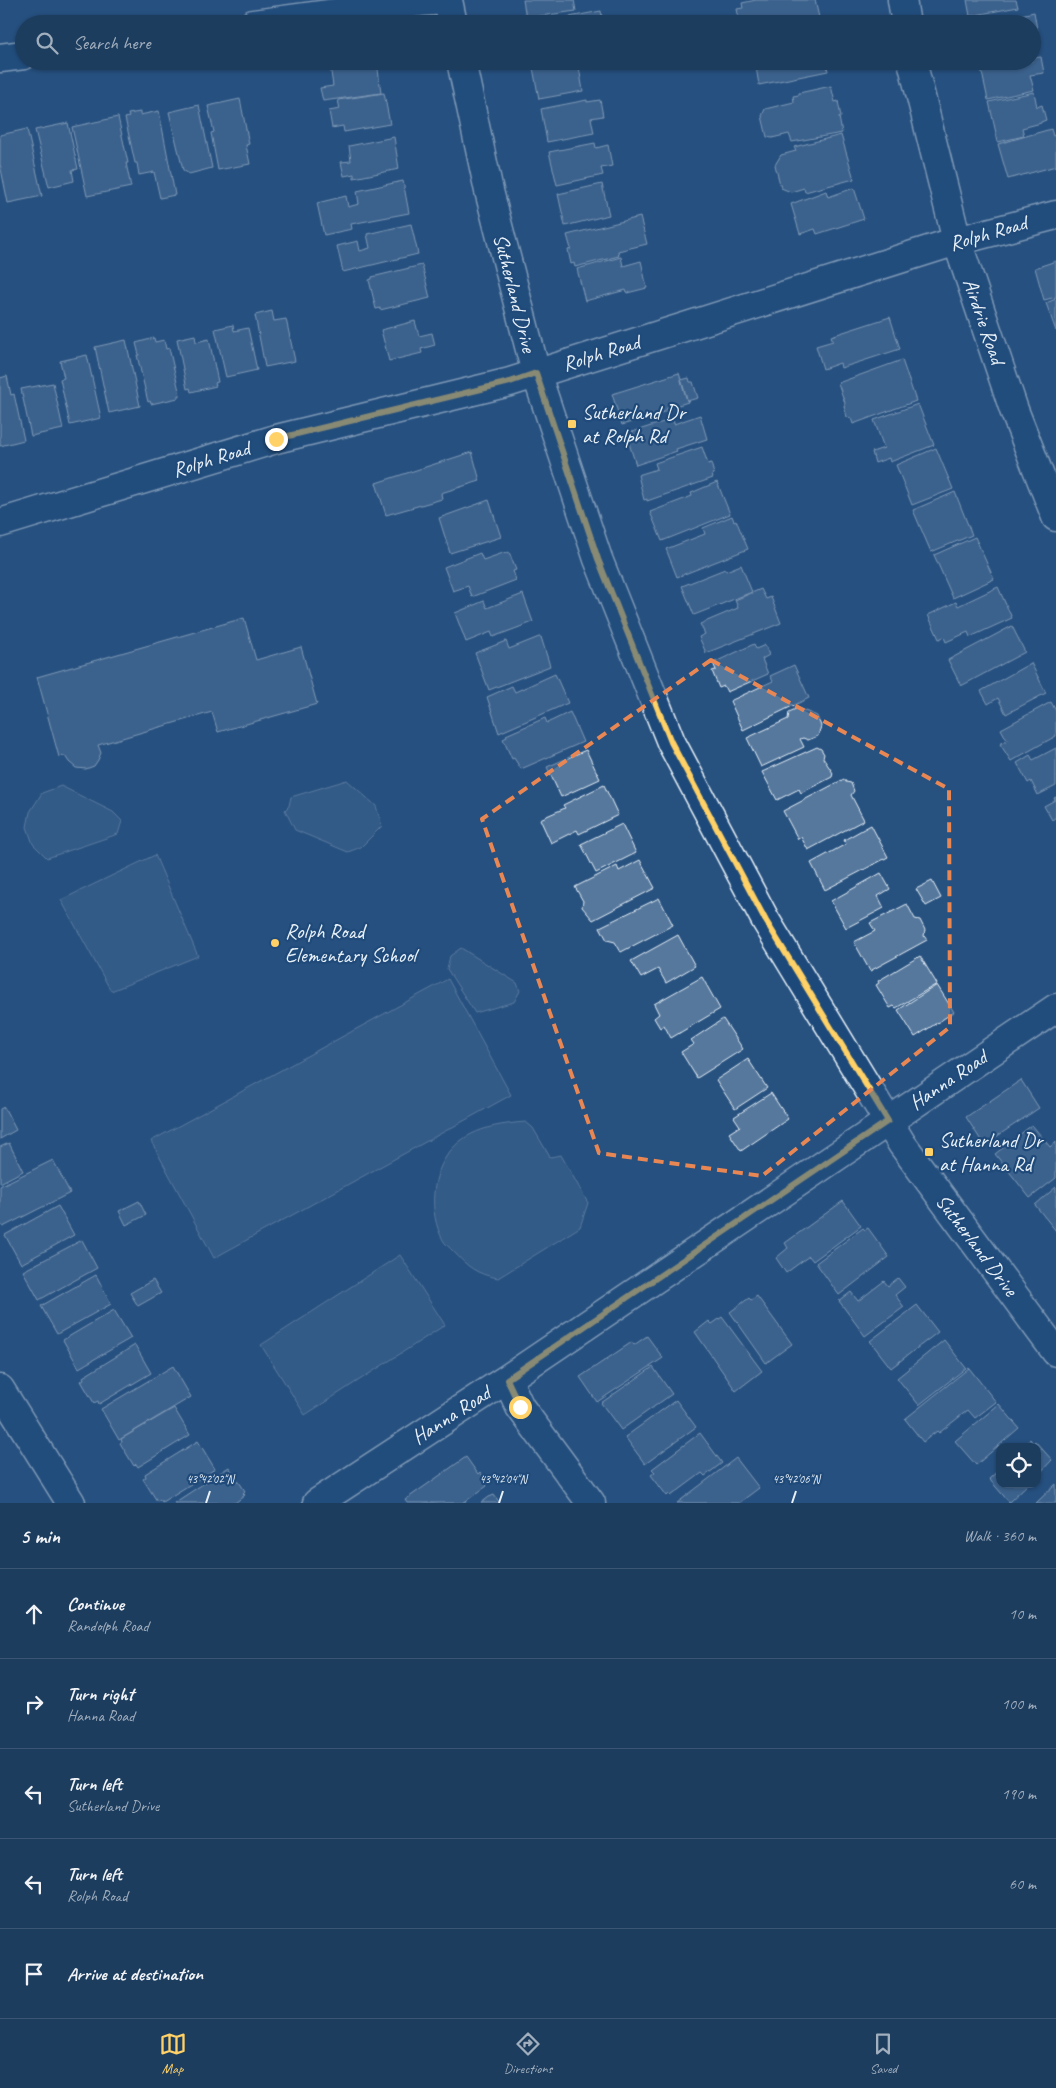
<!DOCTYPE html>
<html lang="en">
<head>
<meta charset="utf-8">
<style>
  :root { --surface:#1d3d5f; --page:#2a4868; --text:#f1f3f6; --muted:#a0aebd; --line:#3b5674; --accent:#ffd166 }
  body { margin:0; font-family:Caveat,sans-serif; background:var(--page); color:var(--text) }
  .controls { position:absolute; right:15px; bottom:15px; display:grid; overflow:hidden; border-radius:10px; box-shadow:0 1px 4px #0004 }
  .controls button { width:45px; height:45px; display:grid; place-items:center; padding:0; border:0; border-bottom:1px solid var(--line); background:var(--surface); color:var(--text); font:25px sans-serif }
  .stop { position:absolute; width:15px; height:15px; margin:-11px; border:4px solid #ffd166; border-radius:50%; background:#fff }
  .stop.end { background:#ffd166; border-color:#fff; box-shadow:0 1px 5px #0008 }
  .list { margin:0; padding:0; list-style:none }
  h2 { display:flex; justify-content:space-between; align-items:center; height:65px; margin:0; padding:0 20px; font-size:21px }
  h2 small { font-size:16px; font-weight:400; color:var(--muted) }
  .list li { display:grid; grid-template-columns:32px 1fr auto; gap:15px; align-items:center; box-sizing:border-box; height:90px; padding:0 20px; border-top:1px solid var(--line) }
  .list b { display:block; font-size:19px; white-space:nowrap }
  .list p { margin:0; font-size:16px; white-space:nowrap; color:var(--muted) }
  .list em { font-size:16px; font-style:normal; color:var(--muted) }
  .icon { flex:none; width:28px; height:28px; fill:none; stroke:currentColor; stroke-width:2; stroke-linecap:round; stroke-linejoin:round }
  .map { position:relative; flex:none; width:1056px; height:1503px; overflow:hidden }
  .search { position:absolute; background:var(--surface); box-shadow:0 1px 4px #0004; left:15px; right:15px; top:15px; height:55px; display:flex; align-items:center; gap:12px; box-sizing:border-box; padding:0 18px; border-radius:28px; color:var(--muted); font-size:19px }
  .sheet { height:515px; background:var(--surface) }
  nav { display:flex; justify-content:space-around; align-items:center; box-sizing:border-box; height:70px; border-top:1px solid var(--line); background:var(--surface); font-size:14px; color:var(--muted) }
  nav a { display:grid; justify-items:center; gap:2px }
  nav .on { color:var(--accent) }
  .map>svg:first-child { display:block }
  .green { fill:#436891; stroke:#96acc4 }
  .building { fill:#57789d; stroke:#e8f1f8 }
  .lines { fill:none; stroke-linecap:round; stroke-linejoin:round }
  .street-casing { stroke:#e8f1f8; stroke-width:31 }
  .secondary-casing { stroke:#e8f1f8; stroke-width:31 }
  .street { stroke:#1f4a7a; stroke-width:28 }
  .secondary { stroke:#1f4a7a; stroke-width:28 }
  .route { stroke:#ffd166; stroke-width:6 }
  .marked { fill:none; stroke:#e88753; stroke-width:4; stroke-dasharray:10 6; stroke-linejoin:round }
  .ticks { fill:none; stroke:#e8f1f8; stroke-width:2 }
  .poi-dot { fill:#ffd166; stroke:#1f4a7a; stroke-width:2 }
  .labels { text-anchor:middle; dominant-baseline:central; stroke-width:4.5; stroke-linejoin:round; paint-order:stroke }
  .street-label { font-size:21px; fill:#e8f1f8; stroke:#1f4a7a }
  .poi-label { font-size:21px; fill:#e8f1f8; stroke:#1f4a7a; text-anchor:start }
  .ticks-label { font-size:12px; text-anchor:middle; fill:#e8f1f8; stroke:#1f4a7a; stroke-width:4.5; stroke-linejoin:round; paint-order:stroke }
</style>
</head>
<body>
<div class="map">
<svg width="1056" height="1503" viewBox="0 0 1056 1503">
  <rect width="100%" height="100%" fill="#27517f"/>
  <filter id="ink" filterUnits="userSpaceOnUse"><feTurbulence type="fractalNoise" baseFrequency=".02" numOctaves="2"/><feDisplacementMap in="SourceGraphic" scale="10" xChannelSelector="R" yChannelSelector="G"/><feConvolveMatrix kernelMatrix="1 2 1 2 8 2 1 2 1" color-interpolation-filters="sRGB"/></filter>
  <g filter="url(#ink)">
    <path class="green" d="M347 780 376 806 382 826 361 847 348 852 295 830 285 810 289 806 291 797Z
      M61 786 113 812 122 821 118 834 47 858 33 844 27 827 30 812 42 793Z
      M155 855 198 956 111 991 61 900Z
      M461 948 517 983 520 991 514 1002 475 1013 447 969 450 956Z
      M448 979 511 1095 214 1258 151 1141Z
      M526 1122 533 1128 550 1157 561 1155 588 1203 580 1227 498 1278C476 1274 468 1267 453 1251 450 1248 445 1244 443 1240 428 1213 431 1172 452 1149 470 1128 500 1124 526 1122Z
      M400 1255 445 1325 305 1415 261 1345Z"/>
    <path class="building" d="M523 0H574L576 11 526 18Z
      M756 0H815L820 22 740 24 737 9 743 8 742 3Z
      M967 0H1016L1018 7 970 16Z
      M601 11 603 24H553V20Z
      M1034 12 1038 35 1032 37V24H979Z
      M1041 57 1044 73 1030 75 1034 90 988 100 981 68 1012 61H1032V58Z
      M357 61H377L381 93 323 101 320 88 333 86 330 65Z
      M570 61H578L583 91 539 99 533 68Z
      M755 61H826L828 71 759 85Z
      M831 86 835 102 838 101 841 117H839L842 133 792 142 789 134 772 138 767 137 762 116 765 109 794 102 793 96 799 95V93Z
      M1034 92 1037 107 1042 105 1046 120 1041 122V123L1022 128 1024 136 998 142 989 102Z
      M384 93 390 124 344 132 343 126 332 128 329 111 340 109 338 100Z
      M240 99 249 144 246 145 250 164 218 170 211 133 214 132 208 106Z
      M587 100V102L600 100 603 116 591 118 594 133 547 142 541 109Z
      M199 105 212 168 189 174 183 170 169 112Z
      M159 111 175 195 160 198 154 172 139 175 137 163H135L125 118 129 117 128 114 140 112V115Z
      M118 117 128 163H126L131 187 87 196 72 127Z
      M68 123 78 169 72 170 74 181 49 187 35 130Z
      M27 129 42 196 8 203 0 164V135Z
      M1051 129 1053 136 1056 135V166L1008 179 998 144Z
      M841 135 854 179 805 192 804 188 791 192 781 188 775 165 781 155 796 151 794 147Z
      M394 137 399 169 354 178V174L344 176 341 162 351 161 349 146Z
      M595 143 596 148 608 145 612 166 601 168 603 175 557 185 549 152Z
      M403 181 409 213 351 224 352 229 324 235 317 203 346 196 348 207 359 204 357 191Z
      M602 184 609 215 565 226 558 194Z
      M854 188 864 219 817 234 815 229 800 234 791 204 826 191 828 197Z
      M640 217 647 244 618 251 619 256 575 267 574 263 571 264 568 250 571 249 567 235Z
      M411 224 418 254 343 272 337 246 358 241 360 251 370 248 367 234Z
      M621 257 623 266 641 261 647 288 627 293 626 290 585 301 577 269Z
      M1056 261V297L1044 300 1035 268Z
      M422 265 430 298 380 310V308L376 309 369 280 372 279V277Z
      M1056 299V331L1046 303Z
      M272 311 274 321 286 319 295 361 265 367 255 315Z
      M890 317 900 349 841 368 840 363 823 369 816 346 833 341 831 336Z
      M415 321 419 336 432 333 435 345 421 349 422 353 389 361 381 330Z
      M233 325 234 331 248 328 257 370 226 377 215 329Z
      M195 335 196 342 209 339 218 382 215 383 216 386 191 392 190 388 187 389 177 339Z
      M154 338 155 342 164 340 166 349 169 348 180 395H178V398L151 404 150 401 148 402 137 355H139L136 343Z
      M126 340 140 406 109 413 95 347Z
      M87 355 101 418 70 425 60 379 64 378 60 361Z
      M902 360 916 401 853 424 851 418 847 417 844 406 845 403 838 383Z
      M679 373 688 402 666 409 667 411 622 425 612 394Z
      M7 376 11 395 14 394 24 440 0 446V378Z
      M689 378 690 382H693L698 398 687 401 681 380Z
      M53 383 63 429 31 436 21 389Z
      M918 404 934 445 890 462 889 458 875 463 872 452 884 448 874 420Z
      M700 415 707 439 676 449 677 451 636 465 626 434 673 419 674 424Z
      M702 447 708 464 711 463 714 474 712 475 713 478 647 501V499L644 500 638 475 657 469 655 463Z
      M936 448 953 489 912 505 896 465Z
      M472 452 480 481 441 493 442 499 386 515 376 483Z
      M717 482 730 514 662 541 650 512 692 496 691 493Z
      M955 492 972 535 931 552 913 510Z
      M489 500 501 537 450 553 439 518Z
      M732 516 734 521 736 520 748 549 677 577 666 549 705 534 703 528Z
      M975 537 994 579 953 598 934 555Z
      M506 552 507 553 509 552 516 570 513 571 516 580 472 597 468 586 453 591 444 567 480 553 483 560Z
      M741 565 752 592 694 615 682 586 725 569 726 571Z
      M998 587 1012 618 970 637 968 632 946 642 944 637 939 639 928 615 956 602 958 606Z
      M761 589 766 599 771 597 781 623 706 653 699 637 705 634 700 624 738 608 735 600Z
      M523 594 533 622 493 637 491 632 466 642 455 613 484 601 487 608Z
      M244 618 256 660 301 647 317 704 218 732 212 712 98 745 101 753 98 760 94 766 86 769 76 768 69 762 65 756 59 757 37 677Z
      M1012 626 1025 652 961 686 948 660Z
      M539 637H541L550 666 489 690 475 653 506 641 509 649Z
      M754 644 756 649 765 645 769 655 762 659 768 674 727 692 724 686 719 688 712 671 716 670 713 663Z
      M1031 663 1046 693 1006 714 998 698 988 704 981 691Z
      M794 665 809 698 743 730 730 701 773 681 770 676Z
      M555 674 568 703 499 733 487 697 512 686 515 692Z
      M1051 702 1056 711V736L1011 761 1000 744 1007 740 1001 729Z
      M798 708 817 716 821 726 818 736 808 740 803 738 800 739 804 747 761 767 747 738 788 719 789 712Z
      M570 712 583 742 521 769 514 758 512 759 503 739 507 737 506 735 545 718 547 723Z
      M817 747 821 749 824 754 823 758 833 773 832 777 801 793 799 789 777 800 762 772Z
      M1056 748V786L1038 795 1031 781 1028 783 1017 763 1030 755 1033 760Z
      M586 750 600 779 561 797 547 767Z
      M844 779 846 782 851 783 854 791 851 795 864 820 808 850 801 837 798 839 783 811Z
      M604 785 618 815 579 834 577 830 551 843 540 819 565 808 563 805Z
      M1056 797V817L1052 820 1044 806 1055 800 1054 798Z
      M622 824 636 853 596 873 581 844Z
      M871 825 888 857 825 890 811 863 846 844 844 840Z
      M640 860 655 888 593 920 582 907 583 901 575 887 617 866 619 871Z
      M881 873 890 889 878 896 884 908 846 928 831 901Z
      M932 881 941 898 926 906 916 889Z
      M659 898 673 925 621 952 615 942 607 940 600 927Z
      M907 904 915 919 920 920 925 930 924 936 927 940 870 971 854 942 875 931 870 923Z
      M678 935 695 966 666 983 658 969 641 978 631 961Z
      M920 956 937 984 896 1008 894 1006 890 1008 876 985 879 983 878 981Z
      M702 977 720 1009 671 1038 664 1025 660 1028 654 1018 659 1014 654 1004Z
      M937 985 954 1012 915 1037 898 1010Z
      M723 1019 743 1049 697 1078 681 1052 694 1044 691 1040Z
      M748 1059 767 1088 735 1109 716 1080Z
      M1021 1080 1039 1108 984 1145 966 1117Z
      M771 1093 788 1119 741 1151 729 1133 740 1126 734 1117Z
      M4 1107 16 1130 0 1139V1109Z
      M1032 1125 1050 1147 1056 1142V1178L1030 1198 995 1154Z
      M9 1143 23 1171 0 1183V1147Z
      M53 1160 70 1193 3 1227 0 1223V1186Z
      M1056 1187V1231L1035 1205Z
      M139 1201 146 1215 126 1225 119 1211Z
      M843 1201 861 1226 813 1261 809 1256 786 1273 776 1258 788 1248 785 1243Z
      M58 1206 74 1235 21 1264 5 1235Z
      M863 1228 865 1230 868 1228 889 1257 839 1295 816 1263Z
      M82 1240 97 1268 39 1300 23 1271Z
      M96 1275 111 1304 57 1334 41 1306Z
      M898 1278 905 1287 895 1295 904 1307 865 1336 839 1301 851 1292 858 1301 884 1281 888 1286Z
      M153 1280 161 1293 138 1306 130 1293Z
      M757 1296 792 1344 766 1363 730 1312 749 1298 751 1300Z
      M917 1305 938 1332 891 1368 870 1341Z
      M114 1310 131 1338 79 1368 63 1340Z
      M722 1317 762 1371 736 1391 695 1332 709 1321 712 1324Z
      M647 1336 663 1358 597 1402 580 1377 632 1342 634 1345Z
      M944 1340 966 1368 919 1405 897 1378Z
      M135 1345 151 1373 99 1404 98 1401 94 1403 81 1381 84 1379 83 1377Z
      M173 1366 191 1397 119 1440 101 1409Z
      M653 1367 672 1394 621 1430 601 1403Z
      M969 1368 996 1402 975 1418 968 1410 939 1433 937 1431 923 1442 905 1419Z
      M676 1400 696 1427 645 1464 625 1437Z
      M999 1404 1019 1428 976 1465 955 1441Z
      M174 1408 190 1435 138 1467 136 1464 134 1466 120 1443 122 1442 121 1439Z
      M700 1433 722 1463 705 1476 702 1473 671 1496 669 1494 667 1496 651 1475 655 1472 652 1469Z
      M1030 1439 1033 1443 1035 1441 1052 1460 1037 1476V1447H1022Z
      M198 1441 215 1469 162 1502 160 1499 157 1501 143 1479 146 1477 145 1474Z
      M466 1457 478 1474 480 1472 488 1483 486 1485 487 1486 463 1503H407L405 1500Z
      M736 1458 759 1488 739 1503H677Z
      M229 1467 245 1491 243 1493 245 1495 235 1503H174Z
      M1000 1469V1484H1028L1009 1502 989 1479Z
      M1056 1484V1503H1036Z
      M494 1495 500 1503H481L489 1497Z"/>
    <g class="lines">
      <g class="street-casing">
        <path id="street" d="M448 0 453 24
          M902 0 906 24
          M253 24 419 2 445 0
          M0 58 24 55
          M461 61 489 191 536 373 598 559 671 742 766 921 902 1144 1056 1352
          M912 61 957 241 1014 410 1056 517
          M0 523 276 439 510 382 957 241 1056 215
          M507 1379 520 1407 591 1503
          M317 1503 507 1379 1056 1008"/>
      </g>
      <g class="secondary-casing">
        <path id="secondary" d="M0 1389 71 1503"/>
      </g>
      <use href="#street" class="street"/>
      <use href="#secondary" class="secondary"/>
    </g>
  </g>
  <g class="lines" filter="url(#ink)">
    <path class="route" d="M276 439 510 382 536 373 598 559 671 742 766 921 888 1121 507 1379 520 1407"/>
  </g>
  <path d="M0 0H1056V1503H0ZM711 660 949 789 950 1027 762 1176 599 1153 482 819Z" fill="#27517f" fill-opacity=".55" fill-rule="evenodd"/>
  <path class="marked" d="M711 660 949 789 950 1027 762 1176 599 1153 482 819Z"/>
  <path class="ticks" d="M206 1503 210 1491M499 1503 503 1491M792 1503 796 1491"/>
  <g class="poi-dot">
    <rect x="567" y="419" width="10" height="10" rx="2.5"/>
    <circle cx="275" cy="943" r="5"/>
    <rect x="924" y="1147" width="10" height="10" rx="2.5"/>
  </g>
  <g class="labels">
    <g class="street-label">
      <text transform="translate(988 233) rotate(-16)">Rolph Road</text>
      <text transform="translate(515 293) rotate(76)">Sutherland Drive</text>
      <text transform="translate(984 321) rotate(71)">Airdrie Road</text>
      <text transform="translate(601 353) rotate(-17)">Rolph Road</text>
      <text transform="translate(211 459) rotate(-17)">Rolph Road</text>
      <text transform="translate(948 1080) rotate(-34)">Hanna Road</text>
      <text transform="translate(977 1245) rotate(53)">Sutherland Drive</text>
      <text transform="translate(451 1415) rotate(-33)">Hanna Road</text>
    </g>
    <g class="poi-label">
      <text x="582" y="412">Sutherland Dr<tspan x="582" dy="24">at Rolph Rd</tspan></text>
      <text x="285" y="931">Rolph Road<tspan x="285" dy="24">Elementary School</tspan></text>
      <text x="939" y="1140">Sutherland Dr<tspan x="939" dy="24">at Hanna Rd</tspan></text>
    </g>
  </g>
  <g class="ticks-label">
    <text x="210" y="1483">43°42'02"N</text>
    <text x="503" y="1483">43°42'04"N</text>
    <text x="796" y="1483">43°42'06"N</text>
  </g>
</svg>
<div class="controls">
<button><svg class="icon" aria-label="locate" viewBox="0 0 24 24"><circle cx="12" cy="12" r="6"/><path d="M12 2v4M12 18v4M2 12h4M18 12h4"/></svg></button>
</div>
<div class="stop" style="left:520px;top:1407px"></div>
<div class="stop end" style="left:276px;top:439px"></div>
<div class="search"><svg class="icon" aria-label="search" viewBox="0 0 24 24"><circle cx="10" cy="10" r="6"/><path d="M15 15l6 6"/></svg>Search here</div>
</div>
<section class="sheet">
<h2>5 min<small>Walk · 360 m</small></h2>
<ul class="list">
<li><svg class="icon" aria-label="ahead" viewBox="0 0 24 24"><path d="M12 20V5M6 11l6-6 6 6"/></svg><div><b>Continue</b><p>Randolph Road</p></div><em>10 m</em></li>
<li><svg class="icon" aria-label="right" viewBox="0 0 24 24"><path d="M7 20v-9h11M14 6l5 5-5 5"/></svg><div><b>Turn right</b><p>Hanna Road</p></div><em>100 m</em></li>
<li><svg class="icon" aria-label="left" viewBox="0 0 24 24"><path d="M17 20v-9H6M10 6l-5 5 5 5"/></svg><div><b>Turn left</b><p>Sutherland Drive</p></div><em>190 m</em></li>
<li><svg class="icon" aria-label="left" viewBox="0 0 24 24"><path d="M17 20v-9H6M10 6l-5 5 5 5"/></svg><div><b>Turn left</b><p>Rolph Road</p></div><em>60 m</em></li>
<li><svg class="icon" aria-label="arrive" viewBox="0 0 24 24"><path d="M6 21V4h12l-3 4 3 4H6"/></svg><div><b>Arrive at destination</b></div></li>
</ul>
</section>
<nav>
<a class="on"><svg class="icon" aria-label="map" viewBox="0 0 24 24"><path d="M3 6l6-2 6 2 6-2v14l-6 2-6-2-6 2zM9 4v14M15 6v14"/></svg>Map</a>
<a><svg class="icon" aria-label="directions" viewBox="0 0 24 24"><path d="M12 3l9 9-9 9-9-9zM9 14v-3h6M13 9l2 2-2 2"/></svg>Directions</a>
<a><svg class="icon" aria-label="saved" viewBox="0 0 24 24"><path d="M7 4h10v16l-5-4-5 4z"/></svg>Saved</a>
</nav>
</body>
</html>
